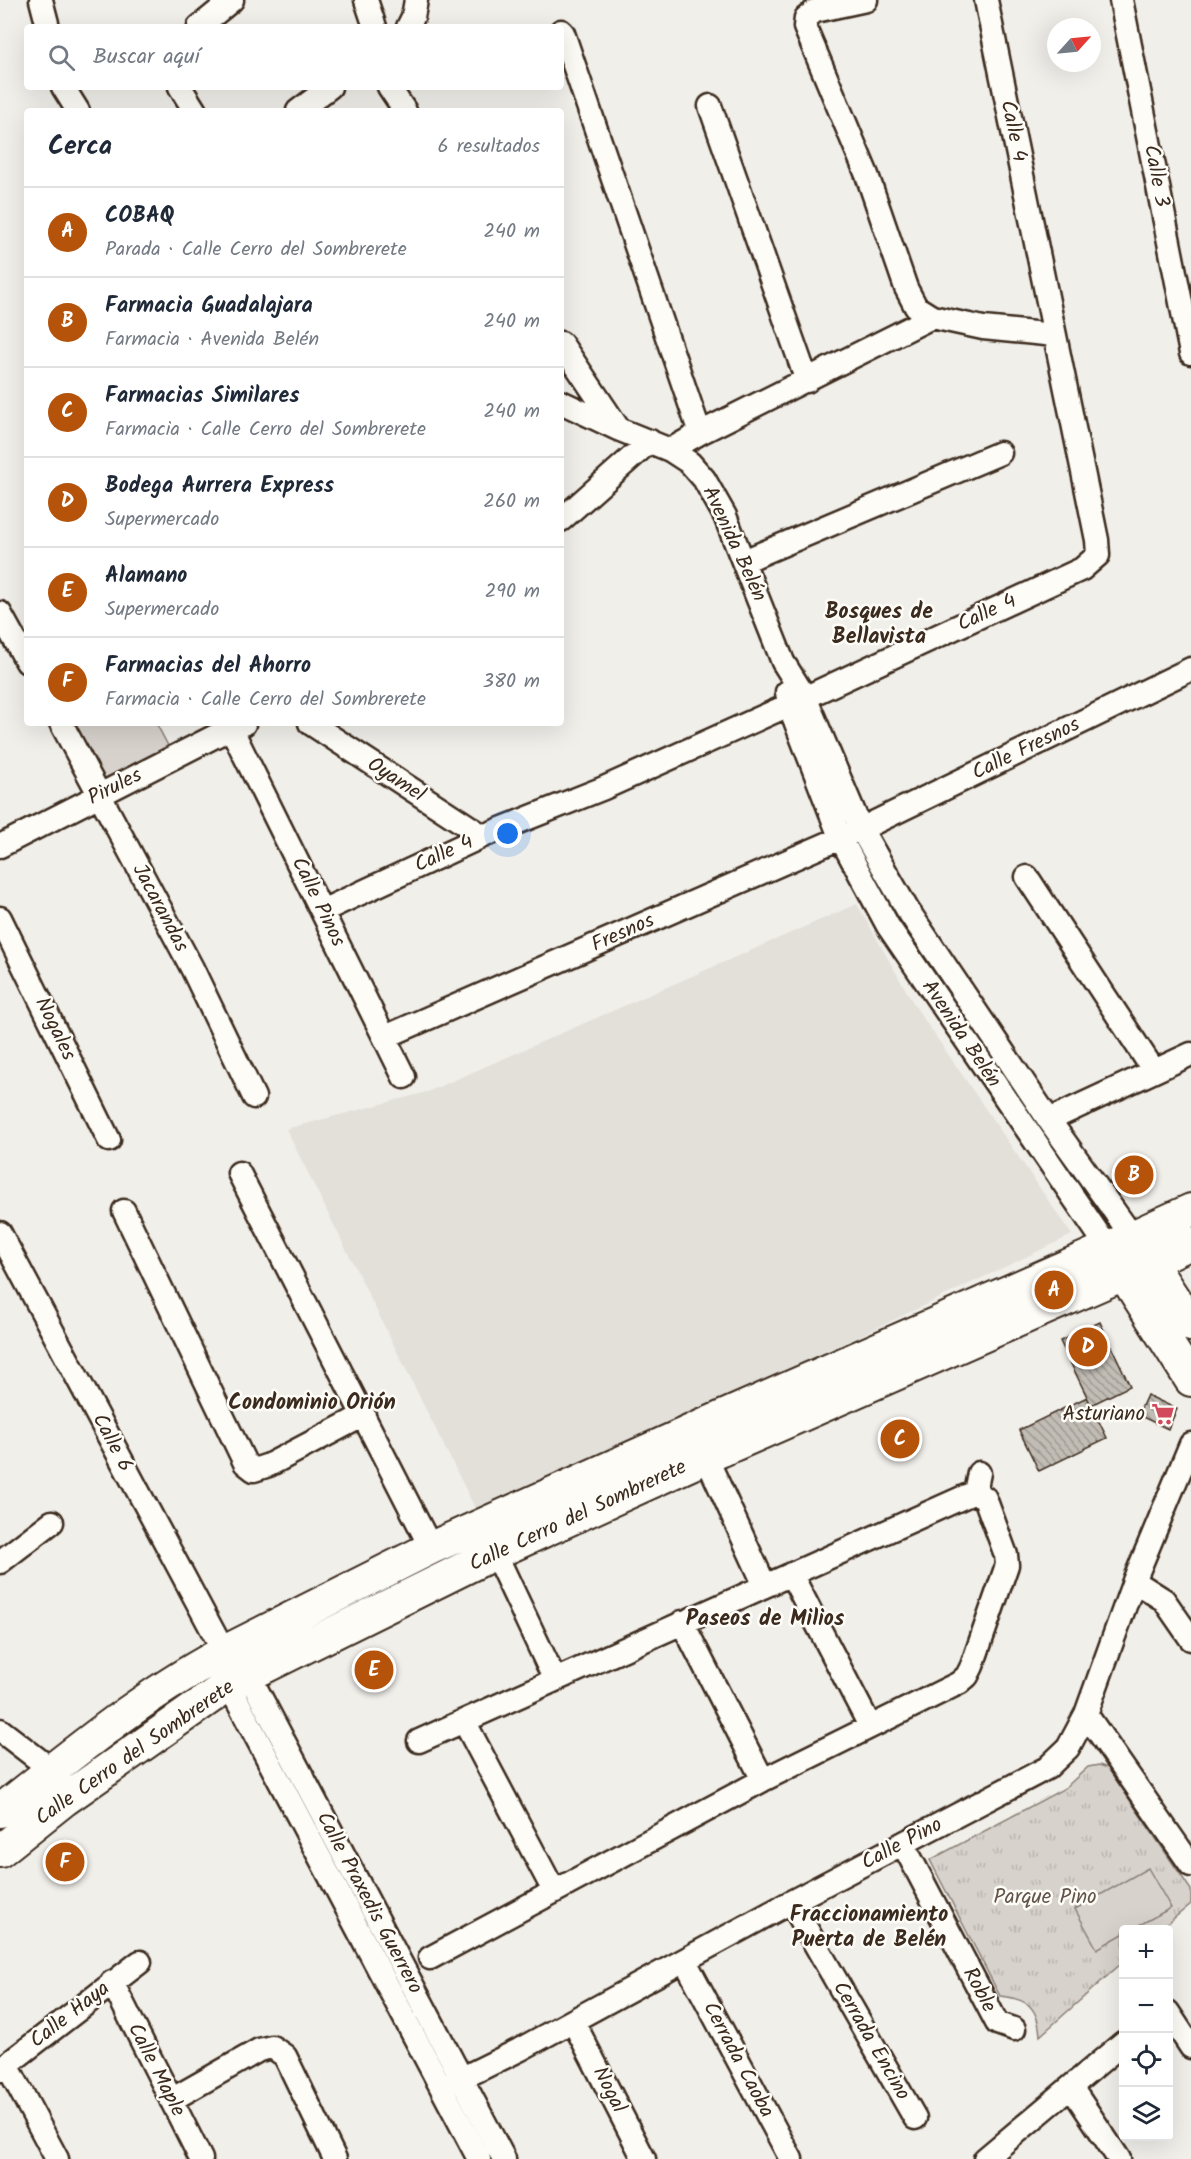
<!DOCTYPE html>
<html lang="es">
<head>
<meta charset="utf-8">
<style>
  :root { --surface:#fff; --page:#f6f6f7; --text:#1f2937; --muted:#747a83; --line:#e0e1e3; --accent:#b45309 }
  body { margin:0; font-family:Kalam,sans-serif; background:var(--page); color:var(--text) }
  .controls { position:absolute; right:18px; bottom:18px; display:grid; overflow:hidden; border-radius:6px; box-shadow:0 6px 24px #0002 }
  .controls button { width:54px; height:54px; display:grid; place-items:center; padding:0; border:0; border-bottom:2px solid var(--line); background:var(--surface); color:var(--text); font:30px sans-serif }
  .compass { position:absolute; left:1047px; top:18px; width:54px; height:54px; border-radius:50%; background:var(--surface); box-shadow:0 6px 24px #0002; rotate:63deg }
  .you { position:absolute; left:508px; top:834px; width:21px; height:21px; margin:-15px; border:4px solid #fff; border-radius:50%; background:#1a73e8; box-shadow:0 0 0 9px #1a73e833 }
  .badge { display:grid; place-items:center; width:39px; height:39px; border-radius:50%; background:var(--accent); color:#fff; font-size:20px; font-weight:700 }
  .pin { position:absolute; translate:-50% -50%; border:3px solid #fff; box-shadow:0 2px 6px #0006 }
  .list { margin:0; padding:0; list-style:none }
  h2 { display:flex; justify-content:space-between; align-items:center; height:78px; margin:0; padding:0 24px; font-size:26px }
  h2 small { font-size:20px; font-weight:400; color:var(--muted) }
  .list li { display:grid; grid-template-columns:39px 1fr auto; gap:18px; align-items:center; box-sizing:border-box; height:90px; padding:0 24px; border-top:2px solid var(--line) }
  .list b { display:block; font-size:22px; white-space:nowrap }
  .list p { margin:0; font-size:20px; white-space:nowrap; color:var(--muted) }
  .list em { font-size:20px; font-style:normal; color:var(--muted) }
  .icon { flex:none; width:33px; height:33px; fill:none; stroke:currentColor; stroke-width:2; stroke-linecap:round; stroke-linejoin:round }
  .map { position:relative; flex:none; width:1191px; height:2159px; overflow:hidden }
  .search { position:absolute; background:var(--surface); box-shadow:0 6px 24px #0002; left:24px; top:24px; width:540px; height:66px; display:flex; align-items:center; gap:15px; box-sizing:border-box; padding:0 21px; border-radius:6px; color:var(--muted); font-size:22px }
  .panel { position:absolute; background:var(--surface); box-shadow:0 6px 24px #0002; left:24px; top:108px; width:540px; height:618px; border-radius:6px }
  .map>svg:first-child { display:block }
  .built { fill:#e3e0da }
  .grass { fill:url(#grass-tufts); stroke:#897e75; stroke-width:1.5 }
  .pitch { fill:#d7d2cc; stroke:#897e75; stroke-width:1.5 }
  .building { fill:url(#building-back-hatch); stroke:#3b2a1e; stroke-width:1.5 }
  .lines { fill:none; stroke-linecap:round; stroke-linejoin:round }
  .street-casing { stroke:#3b2a1e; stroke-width:27 }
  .secondary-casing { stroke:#3b2a1e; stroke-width:36 }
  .street { stroke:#fdfcf7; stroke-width:22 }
  .secondary { stroke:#fdfcf7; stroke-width:32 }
  .labels { text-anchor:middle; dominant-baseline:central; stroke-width:5; stroke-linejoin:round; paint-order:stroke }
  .street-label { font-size:21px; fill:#3b2a1e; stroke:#fdfcf7 }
  .poi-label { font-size:21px; fill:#3b2a1e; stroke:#fdfcf7; text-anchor:end }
  .park-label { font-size:21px; fill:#62544a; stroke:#fdfcf7 }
  .neighbourhood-label { font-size:22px; font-weight:bold; fill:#3b2a1e; stroke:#fdfcf7 }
</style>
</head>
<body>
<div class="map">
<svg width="1191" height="2159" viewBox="0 0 1191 2159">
  <defs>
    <pattern id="grass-tufts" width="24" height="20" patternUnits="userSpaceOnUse" patternTransform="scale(1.5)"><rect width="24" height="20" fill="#d7d2cc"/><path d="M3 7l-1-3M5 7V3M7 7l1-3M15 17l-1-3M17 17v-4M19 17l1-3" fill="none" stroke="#b9b4af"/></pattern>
    <pattern id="building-back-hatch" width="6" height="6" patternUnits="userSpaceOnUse" patternTransform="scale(1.5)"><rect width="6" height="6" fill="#c1bcb4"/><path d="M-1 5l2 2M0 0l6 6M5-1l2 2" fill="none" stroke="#9e9992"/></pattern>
  </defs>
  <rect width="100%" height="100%" fill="#f1efea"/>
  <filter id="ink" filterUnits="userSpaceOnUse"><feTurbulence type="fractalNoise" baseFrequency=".0167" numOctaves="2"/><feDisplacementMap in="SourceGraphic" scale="12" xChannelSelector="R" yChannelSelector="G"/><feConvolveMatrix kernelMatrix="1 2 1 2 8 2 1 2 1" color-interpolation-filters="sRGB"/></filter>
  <g filter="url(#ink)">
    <path class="built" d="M857 904 915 1006 1072 1235 644 1439 481 1520 286 1129 427 1092Z"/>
    <path class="grass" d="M1099 1765 1108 1768 1191 1890V1904L1161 1929 1124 1930 1123 1962 1040 2036C1038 2007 1028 1999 1000 1996L930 1860 1065 1788 1088 1767Z"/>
    <path class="pitch" d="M64 723H156L175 759 102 796Z
      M1148 1868 1171 1908 1132 1929 1124 1930 1123 1934 1097 1949 1075 1909Z"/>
    <path class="building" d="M1100 1322 1130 1386 1091 1405 1060 1341Z
      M1147 1395 1177 1409 1168 1429 1138 1415Z
      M1087 1397 1107 1438 1039 1471 1019 1430Z"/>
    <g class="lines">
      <g class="street-casing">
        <path id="street" d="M41 0 48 27
          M366 0 375 27
          M866 0 815 11 806 18 805 27 867 175 906 288 916 307 932 317 983 328 1055 335
          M1121 0 1191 353
          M199 27 232 0
          M408 27 413 17 416 0
          M561 31 563 33 700 433
          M63 87 78 111
          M180 87 195 111
          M389 87 405 111
          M710 106 807 381
          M298 111 330 87
          M561 343 618 428
          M561 402 618 429 670 450 690 463 704 479 725 516 783 662 805 697 861 829 907 909 1049 1120 1132 1236
          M670 450 700 433 932 317
          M561 520 650 441
          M744 561 1000 453
          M0 613 27 662
          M787 692 789 705 840 837 888 926 1108 1248
          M61 723 192 968 254 1097
          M310 723 483 836
          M231 728 404 1077
          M0 846 231 728 244 724
          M1027 877 1154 1071
          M322 911 483 836 604 788 789 705 1082 569 1098 555 1097 540 986 0
          M0 918 109 1140
          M385 1037 861 829 1191 669
          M1049 1120 1191 1054
          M239 1173 431 1548
          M124 1211 245 1463 254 1470 269 1465 364 1415
          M0 1233 224 1652
          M706 1457 765 1586
          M495 1553 555 1680
          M0 1562 52 1522
          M791 1574 870 1726
          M1134 1581 1164 1600 1191 1639
          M682 1622 763 1780
          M242 1662 504 2159
          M222 1672 479 2159
          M1086 1714 1191 1865
          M464 1721 554 1891
          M0 1730 52 1770
          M419 1741 975 1492
          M903 1844 997 2023 1014 2029
          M791 1902 915 2118
          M430 1958 763 1780 959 1683 967 1676 972 1666 1007 1565 1006 1555 985 1498 975 1492 979 1473
          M685 1961 791 2159
          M112 1982 201 2159
          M1168 2012 1191 2047
          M573 2021 644 2159
          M7 2065 57 2159
          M0 2070 140 1962
          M1071 2087 1119 2159
          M442 2088 519 2050 791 1902 1047 1768 1068 1748 1086 1714 1134 1581 1191 1444
          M171 2100 259 2050 272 2047 285 2056 335 2159
          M985 2159 1124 2042"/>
      </g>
      <g class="secondary-casing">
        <path id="secondary" d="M1138 1244 1191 1325
          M1113 1257 1191 1380
          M0 1811C75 1752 149 1690 234 1647L431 1548 702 1426 1108 1248 1191 1210
          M0 1851 64 1800 228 1685 495 1553 706 1457 1133 1270 1191 1243"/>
      </g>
      <use href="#street" class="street"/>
      <use href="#secondary" class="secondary"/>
    </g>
  </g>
  <defs>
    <g id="supermarket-bare" transform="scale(1.8)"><path d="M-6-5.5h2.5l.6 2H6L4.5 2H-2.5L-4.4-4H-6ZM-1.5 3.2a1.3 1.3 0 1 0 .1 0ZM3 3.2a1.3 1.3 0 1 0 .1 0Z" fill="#d1495b" stroke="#fdfcf7" stroke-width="2.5" paint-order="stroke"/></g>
  </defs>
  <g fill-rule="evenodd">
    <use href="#supermarket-bare" x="1163" y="1414"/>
  </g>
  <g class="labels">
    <g class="street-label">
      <text transform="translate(1013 131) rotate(78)">Calle 4</text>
      <text transform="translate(1156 176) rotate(79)">Calle 3</text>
      <text transform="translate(734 544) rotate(65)">Avenida Belén</text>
      <text transform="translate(987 613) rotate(-25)">Calle 4</text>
      <text transform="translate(1026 749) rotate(-26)">Calle Fresnos</text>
      <text transform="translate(396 780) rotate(33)">Oyamel</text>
      <text transform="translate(115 787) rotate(-27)">Pirules</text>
      <text transform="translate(444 854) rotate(-25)">Calle 4</text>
      <text transform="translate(318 902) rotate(64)">Calle Pinos</text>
      <text transform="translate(160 908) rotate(62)">Jacarandas</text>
      <text transform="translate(623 933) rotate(-24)">Fresnos</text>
      <text transform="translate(55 1029) rotate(64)">Nogales</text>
      <text transform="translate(961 1034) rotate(56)">Avenida Belén</text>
      <text transform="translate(112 1443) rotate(62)">Calle 6</text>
      <text transform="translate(578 1516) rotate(-25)">Calle Cerro del Sombrerete</text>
      <text transform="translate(135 1753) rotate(-35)">Calle Cerro del Sombrerete</text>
      <text transform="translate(902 1844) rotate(-28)">Calle Pino</text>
      <text transform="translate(369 1903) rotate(62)">Calle Praxedis Guerrero</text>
      <text transform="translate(979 1990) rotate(62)">Roble</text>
      <text transform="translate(70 2015) rotate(-38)">Calle Haya</text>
      <text transform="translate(871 2041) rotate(60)">Cerrada Encino</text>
      <text transform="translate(738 2060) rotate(62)">Cerrada Caoba</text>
      <text transform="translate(156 2070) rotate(63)">Calle Maple</text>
      <text transform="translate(609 2090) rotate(63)">Nogal</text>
    </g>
    <g class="poi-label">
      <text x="1145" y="1414">Asturiano</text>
    </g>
    <g class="park-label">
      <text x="1045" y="1897">Parque Pino</text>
    </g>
    <g class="neighbourhood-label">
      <text x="879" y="612">Bosques de<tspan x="879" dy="25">Bellavista</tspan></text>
      <text x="312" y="1403">Condominio Orión</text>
      <text x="765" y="1619">Paseos de Milios</text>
      <text x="869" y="1915">Fraccionamiento<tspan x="869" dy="25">Puerta de Belén</tspan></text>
    </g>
  </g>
</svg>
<div class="controls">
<button>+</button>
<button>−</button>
<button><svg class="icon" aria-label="locate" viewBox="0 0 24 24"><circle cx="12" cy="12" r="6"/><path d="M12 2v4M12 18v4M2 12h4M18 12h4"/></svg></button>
<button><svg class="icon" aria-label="layers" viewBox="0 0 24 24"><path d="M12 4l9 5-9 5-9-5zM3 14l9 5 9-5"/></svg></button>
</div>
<svg class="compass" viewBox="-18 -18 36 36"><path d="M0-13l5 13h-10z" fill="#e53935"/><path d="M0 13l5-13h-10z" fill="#747a83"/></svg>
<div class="you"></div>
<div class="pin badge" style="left:1054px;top:1290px">A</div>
<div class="pin badge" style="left:1134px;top:1175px">B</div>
<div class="pin badge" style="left:900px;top:1439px">C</div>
<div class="pin badge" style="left:1088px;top:1347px">D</div>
<div class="pin badge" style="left:374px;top:1670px">E</div>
<div class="pin badge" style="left:65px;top:1862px">F</div>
<div class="search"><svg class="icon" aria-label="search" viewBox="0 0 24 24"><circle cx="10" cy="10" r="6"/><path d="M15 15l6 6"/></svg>Buscar aquí</div>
<section class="panel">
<h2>Cerca<small>6 resultados</small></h2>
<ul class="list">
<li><span class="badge">A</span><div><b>COBAQ</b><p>Parada · Calle Cerro del Sombrerete</p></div><em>240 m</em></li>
<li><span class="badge">B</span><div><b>Farmacia Guadalajara</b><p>Farmacia · Avenida Belén</p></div><em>240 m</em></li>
<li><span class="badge">C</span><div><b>Farmacias Similares</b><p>Farmacia · Calle Cerro del Sombrerete</p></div><em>240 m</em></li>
<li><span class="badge">D</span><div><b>Bodega Aurrera Express</b><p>Supermercado</p></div><em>260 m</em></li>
<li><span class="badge">E</span><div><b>Alamano</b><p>Supermercado</p></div><em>290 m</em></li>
<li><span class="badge">F</span><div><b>Farmacias del Ahorro</b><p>Farmacia · Calle Cerro del Sombrerete</p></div><em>380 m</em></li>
</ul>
</section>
</div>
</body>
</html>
